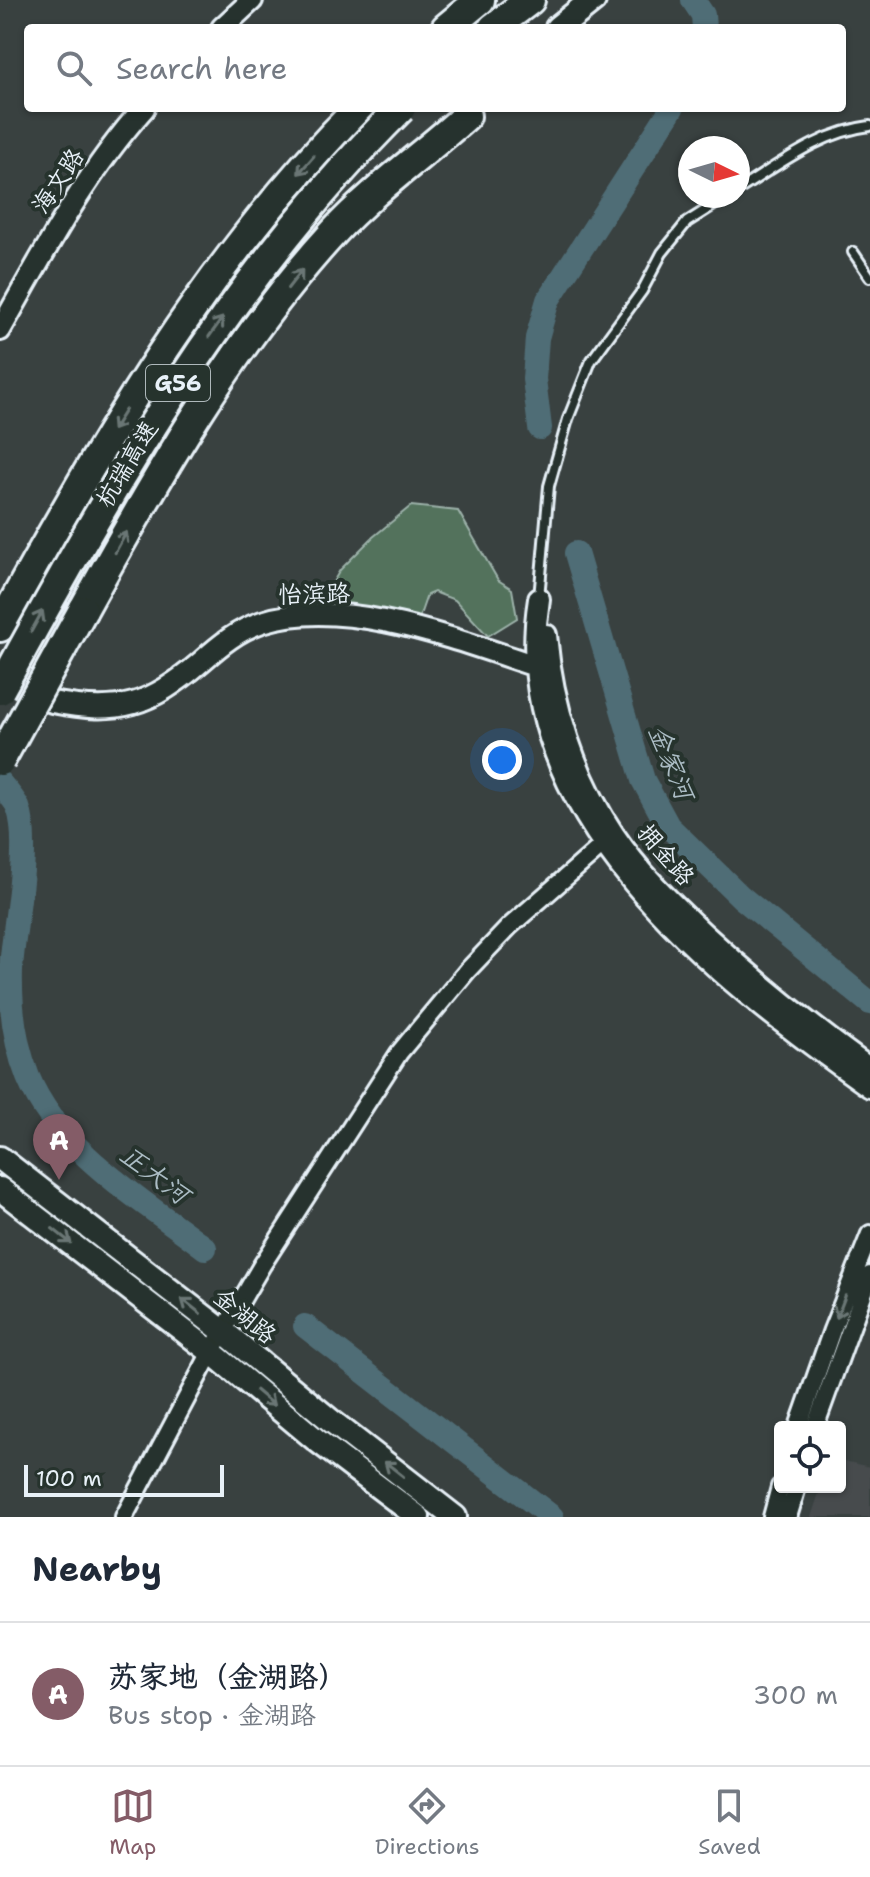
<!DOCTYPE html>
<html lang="en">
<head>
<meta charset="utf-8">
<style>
  :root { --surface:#fff; --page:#f2f2f3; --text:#1f2937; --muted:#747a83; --line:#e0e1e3; --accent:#845c67 }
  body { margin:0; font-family:"Shantell Sans","LXGW WenKai TC",sans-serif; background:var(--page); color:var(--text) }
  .controls { position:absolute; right:24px; bottom:24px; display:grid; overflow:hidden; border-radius:8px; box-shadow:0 2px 6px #0004 }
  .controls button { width:72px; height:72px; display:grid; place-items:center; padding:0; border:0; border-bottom:2px solid var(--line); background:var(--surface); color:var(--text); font:40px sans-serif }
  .compass { position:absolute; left:678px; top:136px; width:72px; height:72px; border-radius:50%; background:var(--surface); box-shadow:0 2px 6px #0004; rotate:95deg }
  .scale { position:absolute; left:24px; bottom:20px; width:200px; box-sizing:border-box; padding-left:8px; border:4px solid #e8f1f8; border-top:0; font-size:22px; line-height:28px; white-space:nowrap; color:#e8f1f8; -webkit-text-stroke:6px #26332d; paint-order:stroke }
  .you { position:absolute; left:502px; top:760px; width:28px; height:28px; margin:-20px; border:6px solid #fff; border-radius:50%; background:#1a73e8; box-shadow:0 0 0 12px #1a73e833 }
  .badge { display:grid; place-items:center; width:52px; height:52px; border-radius:50%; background:var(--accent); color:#fff; font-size:26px; font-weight:700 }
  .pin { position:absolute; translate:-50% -66px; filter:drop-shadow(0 2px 4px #0008) }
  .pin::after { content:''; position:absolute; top:42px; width:28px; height:24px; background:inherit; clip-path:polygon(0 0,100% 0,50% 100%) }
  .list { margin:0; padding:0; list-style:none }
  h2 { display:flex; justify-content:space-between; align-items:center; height:104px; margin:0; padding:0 32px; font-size:34px }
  h2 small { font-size:26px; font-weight:400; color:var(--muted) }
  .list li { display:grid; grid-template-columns:52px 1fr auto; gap:24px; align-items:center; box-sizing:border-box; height:144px; padding:0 32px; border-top:2px solid var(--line) }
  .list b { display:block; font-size:30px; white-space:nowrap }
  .list p { margin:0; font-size:26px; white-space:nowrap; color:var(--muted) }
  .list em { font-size:26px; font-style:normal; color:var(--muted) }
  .icon { flex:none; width:44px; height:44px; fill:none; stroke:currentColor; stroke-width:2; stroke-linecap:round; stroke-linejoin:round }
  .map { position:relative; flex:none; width:870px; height:1517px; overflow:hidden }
  .search { position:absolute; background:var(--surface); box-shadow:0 2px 6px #0004; left:24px; right:24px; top:24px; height:88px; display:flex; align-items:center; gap:20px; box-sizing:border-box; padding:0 28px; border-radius:8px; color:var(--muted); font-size:30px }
  .sheet { height:248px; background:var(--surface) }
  nav { display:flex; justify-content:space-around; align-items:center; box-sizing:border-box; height:112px; border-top:2px solid var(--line); background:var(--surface); font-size:22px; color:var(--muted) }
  nav a { display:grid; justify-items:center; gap:4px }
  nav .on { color:var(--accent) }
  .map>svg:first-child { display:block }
  .built { fill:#464b4d }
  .green { fill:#52725c; stroke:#9db2aa; stroke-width:2 }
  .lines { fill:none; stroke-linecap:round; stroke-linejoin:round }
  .river { stroke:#506d76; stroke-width:24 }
  .service-casing { stroke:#e8f1f8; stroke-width:14 }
  .minor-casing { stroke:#e8f1f8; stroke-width:22 }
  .tertiary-casing { stroke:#e8f1f8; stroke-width:26 }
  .secondary-casing { stroke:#e8f1f8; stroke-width:28 }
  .primary-casing { stroke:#e8f1f8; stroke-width:30 }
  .motorway-casing { stroke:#e8f1f8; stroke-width:34 }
  .service { stroke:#26332d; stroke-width:8 }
  .minor { stroke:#26332d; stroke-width:16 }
  .tertiary { stroke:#26332d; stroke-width:20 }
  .secondary { stroke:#26332d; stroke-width:22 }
  .primary { stroke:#26332d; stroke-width:24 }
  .motorway { stroke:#26332d; stroke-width:28 }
  .motorway-bridge-casing { stroke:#e8f1f8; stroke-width:34; stroke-linecap:butt }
  .motorway-bridge { stroke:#26332d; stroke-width:28 }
  .oneway { stroke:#6a7674 }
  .labels { text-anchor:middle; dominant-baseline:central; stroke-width:8; stroke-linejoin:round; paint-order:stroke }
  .shield { fill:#26332d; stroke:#aeb8bb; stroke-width:2 }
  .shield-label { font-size:22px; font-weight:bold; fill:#e8f1f8 }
  .street-label { font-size:24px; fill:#e8f1f8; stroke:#26332d }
  .water-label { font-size:26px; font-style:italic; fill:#abbcc4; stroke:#26332d }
</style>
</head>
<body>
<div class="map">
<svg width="870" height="1517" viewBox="0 0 870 1517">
  <rect width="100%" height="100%" fill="#394140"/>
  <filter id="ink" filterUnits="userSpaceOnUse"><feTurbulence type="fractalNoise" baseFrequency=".0125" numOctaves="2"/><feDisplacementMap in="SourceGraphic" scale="16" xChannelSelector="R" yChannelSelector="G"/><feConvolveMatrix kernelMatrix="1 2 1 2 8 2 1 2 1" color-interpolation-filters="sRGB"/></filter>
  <g filter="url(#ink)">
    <path class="built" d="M840 1460 870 1467V1517H811L821 1487H840Z"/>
    <path class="green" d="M411 506 458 511 498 580 512 589 517 618 488 636 455 600 434 592 427 595 418 621 318 608 340 570 373 537Z"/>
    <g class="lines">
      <path class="river" d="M693 0 703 15 704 28
        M540 428 534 379 537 338 548 300 672 108
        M576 553 643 780 668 826 741 897 870 1003
        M0 783C6 790 14 799 18 807 32 846 13 926 11 970 10 1006 15 1044 28 1077 58 1151 144 1201 205 1248
        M305 1326 552 1517"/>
      <g class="service-casing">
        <path id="service" d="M738 190C780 164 820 132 870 126
          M853 252 870 277
          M539 598 549 486 568 419 591 361 642 291 662 253 687 222 728 196"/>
      </g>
      <g class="minor-casing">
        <path id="minor" d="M798 1427 832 1330 870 1234
          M815 1427 870 1275
          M124 1517 211 1352 262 1265 399 1053 467 971 510 926 613 836
          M772 1517 780 1487
          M788 1517 797 1487"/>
      </g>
      <g class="tertiary-casing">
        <path id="tertiary" d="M222 28 252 0
          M0 330C43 254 85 174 144 108
          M539 599C504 814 716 978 870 1087
          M546 635C552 704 575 777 614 835 639 872 672 904 704 934 757 983 812 1027 870 1069
          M52 702C119 715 150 706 202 661 220 645 238 630 262 622 347 595 464 643 545 669"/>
      </g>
      <g class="secondary-casing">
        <path id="secondary" d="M0 1158 224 1332 330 1420 455 1517
          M0 1189 211 1352 315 1439 418 1517"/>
      </g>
      <g class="primary-casing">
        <path id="primary" d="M558 28 593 0"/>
      </g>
      <g class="motorway-casing">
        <path id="motorway" d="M446 28 480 0
          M493 28 530 0
          M83 610C155 480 233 342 334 232 374 189 423 155 466 116
          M0 627C101 442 209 258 359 108"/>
      </g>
      <use href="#service" class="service"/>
      <use href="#minor" class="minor"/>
      <use href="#tertiary" class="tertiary"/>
      <use href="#secondary" class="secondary"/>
      <use href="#primary" class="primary"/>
      <use href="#motorway" class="motorway"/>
      <g class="motorway-bridge-casing">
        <path id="motorway-bridge" d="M0 690C114 481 231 276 401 108
          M0 761 83 610"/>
      </g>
      <use href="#motorway-bridge" class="motorway-bridge"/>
    </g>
    <defs><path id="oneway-shaft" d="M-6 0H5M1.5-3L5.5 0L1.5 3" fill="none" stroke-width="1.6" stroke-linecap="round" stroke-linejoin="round" transform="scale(2)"/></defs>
    <g class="oneway">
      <use href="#oneway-shaft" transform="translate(306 165) rotate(131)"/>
      <use href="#oneway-shaft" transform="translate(295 279) rotate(-52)"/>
      <use href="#oneway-shaft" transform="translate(216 327) rotate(-54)"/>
      <use href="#oneway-shaft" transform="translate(119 420) rotate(122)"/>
      <use href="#oneway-shaft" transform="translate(121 542) rotate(-61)"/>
      <use href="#oneway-shaft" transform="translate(37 621) rotate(-61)"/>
      <use href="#oneway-shaft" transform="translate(62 1236) rotate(38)"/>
      <use href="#oneway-shaft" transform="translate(191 1306) rotate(-142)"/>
      <use href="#oneway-shaft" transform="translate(841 1307) rotate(111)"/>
      <use href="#oneway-shaft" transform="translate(265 1398) rotate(40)"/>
      <use href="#oneway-shaft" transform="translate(394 1469) rotate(-142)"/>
    </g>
  </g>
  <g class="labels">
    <rect class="shield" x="146" y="365" width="64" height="36" rx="6"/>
    <g class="shield-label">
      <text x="178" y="383">G56</text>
    </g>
    <g class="street-label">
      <text transform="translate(58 181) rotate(-56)">海文路</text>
      <text transform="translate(127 464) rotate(-59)">杭瑞高速</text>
      <text transform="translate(314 594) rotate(-1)">怡滨路</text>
      <text transform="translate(666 855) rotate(49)">拥金路</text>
      <text transform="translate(245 1316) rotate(39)">金湖路</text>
    </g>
    <g class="water-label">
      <text transform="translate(672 762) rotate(68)">金家河</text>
      <text transform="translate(155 1174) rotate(37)">正大河</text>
    </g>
  </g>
</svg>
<div class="controls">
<button><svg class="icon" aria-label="locate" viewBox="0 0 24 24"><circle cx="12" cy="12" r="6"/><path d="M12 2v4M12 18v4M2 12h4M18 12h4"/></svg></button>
</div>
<svg class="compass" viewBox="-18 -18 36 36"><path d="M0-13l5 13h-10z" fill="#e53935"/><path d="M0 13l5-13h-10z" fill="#747a83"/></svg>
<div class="scale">100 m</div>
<div class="you"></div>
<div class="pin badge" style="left:59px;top:1180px">A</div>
<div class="search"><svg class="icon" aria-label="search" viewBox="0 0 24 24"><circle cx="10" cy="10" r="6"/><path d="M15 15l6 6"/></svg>Search here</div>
</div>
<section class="sheet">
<h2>Nearby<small></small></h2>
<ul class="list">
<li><span class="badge">A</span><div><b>苏家地（金湖路）</b><p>Bus stop · 金湖路</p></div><em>300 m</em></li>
</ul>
</section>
<nav>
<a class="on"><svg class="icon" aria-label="map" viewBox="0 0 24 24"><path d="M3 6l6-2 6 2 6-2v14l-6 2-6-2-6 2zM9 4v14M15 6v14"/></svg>Map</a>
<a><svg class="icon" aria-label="directions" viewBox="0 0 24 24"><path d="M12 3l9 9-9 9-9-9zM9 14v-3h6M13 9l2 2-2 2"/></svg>Directions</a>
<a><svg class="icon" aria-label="saved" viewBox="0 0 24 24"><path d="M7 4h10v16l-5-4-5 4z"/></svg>Saved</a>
</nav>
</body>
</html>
